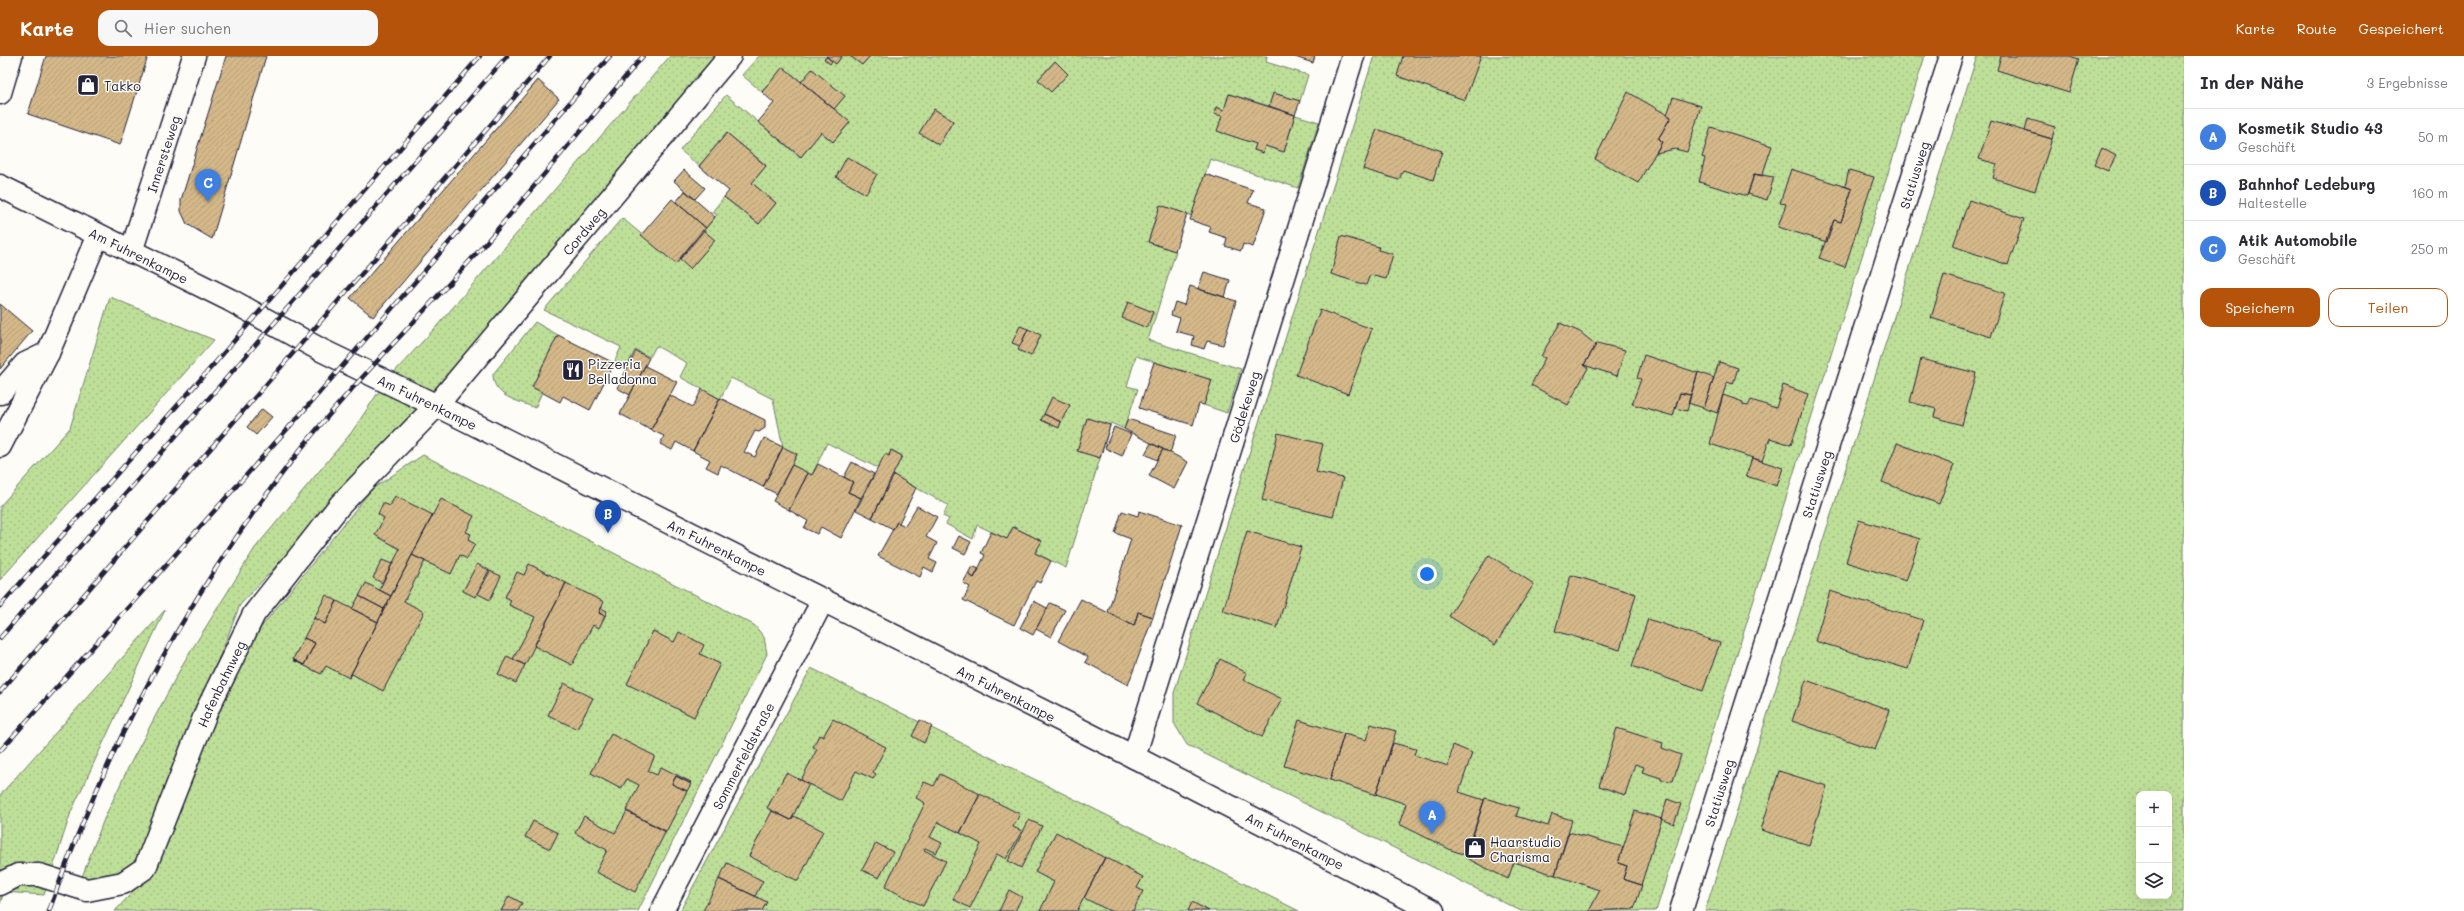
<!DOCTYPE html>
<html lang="de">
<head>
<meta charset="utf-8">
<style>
  :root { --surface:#fff; --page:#f7f7f7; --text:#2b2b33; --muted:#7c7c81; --line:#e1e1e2; --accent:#b45309 }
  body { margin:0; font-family:Mali,sans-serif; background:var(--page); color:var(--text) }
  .controls { position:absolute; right:12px; bottom:12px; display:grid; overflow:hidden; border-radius:8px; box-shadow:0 4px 16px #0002 }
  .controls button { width:36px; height:36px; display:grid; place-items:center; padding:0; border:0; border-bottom:1px solid var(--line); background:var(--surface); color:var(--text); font:20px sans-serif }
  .you { position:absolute; left:1427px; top:518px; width:14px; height:14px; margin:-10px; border:3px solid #fff; border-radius:50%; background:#1a73e8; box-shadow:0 0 0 6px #1a73e833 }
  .badge { display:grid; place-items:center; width:26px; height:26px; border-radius:50%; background:var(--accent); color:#fff; font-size:13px; font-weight:700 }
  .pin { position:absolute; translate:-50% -33px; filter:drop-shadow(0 1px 2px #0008) }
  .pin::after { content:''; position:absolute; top:21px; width:14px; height:12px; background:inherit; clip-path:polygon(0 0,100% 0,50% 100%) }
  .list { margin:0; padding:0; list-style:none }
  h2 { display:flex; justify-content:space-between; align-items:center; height:52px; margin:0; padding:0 16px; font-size:17px }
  h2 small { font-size:13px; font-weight:400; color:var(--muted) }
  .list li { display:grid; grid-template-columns:26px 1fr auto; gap:12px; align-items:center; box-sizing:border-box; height:56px; padding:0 16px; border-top:1px solid var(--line) }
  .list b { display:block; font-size:15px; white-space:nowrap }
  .list p { margin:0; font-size:13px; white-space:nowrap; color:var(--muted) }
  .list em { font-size:13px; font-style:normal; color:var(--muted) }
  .actions { display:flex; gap:8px; padding:12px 16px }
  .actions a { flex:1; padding:9px 0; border:1px solid var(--accent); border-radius:12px; text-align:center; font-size:14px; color:var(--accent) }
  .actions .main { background:var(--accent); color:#fff }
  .icon { flex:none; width:22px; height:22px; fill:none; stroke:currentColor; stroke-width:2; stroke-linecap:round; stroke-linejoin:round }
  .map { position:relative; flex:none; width:2184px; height:855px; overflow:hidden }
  header { display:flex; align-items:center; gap:24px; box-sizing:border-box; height:56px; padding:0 20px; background:var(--accent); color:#fff }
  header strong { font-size:19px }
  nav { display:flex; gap:22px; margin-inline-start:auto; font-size:14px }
  .search { width:280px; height:36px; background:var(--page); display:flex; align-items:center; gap:10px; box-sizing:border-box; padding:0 14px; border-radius:12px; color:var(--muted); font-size:15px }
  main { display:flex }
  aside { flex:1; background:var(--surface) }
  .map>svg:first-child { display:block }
  .green { fill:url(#green-dots); stroke:#70806a; fill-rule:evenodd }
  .building { fill:url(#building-hatch); stroke:#22223b }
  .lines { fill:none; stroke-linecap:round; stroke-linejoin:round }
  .minor-casing { stroke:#22223b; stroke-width:25 }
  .minor { stroke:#fdfcf7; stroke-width:22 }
  .rail-casing { stroke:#22223b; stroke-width:4.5 }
  .rail { stroke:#fdfcf7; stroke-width:3; stroke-dasharray:9; stroke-linecap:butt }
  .labels { text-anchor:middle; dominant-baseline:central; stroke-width:3; stroke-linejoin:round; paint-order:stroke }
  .poi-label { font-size:13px; fill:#22223b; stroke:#fdfcf7; text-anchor:start }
  .street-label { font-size:13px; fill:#22223b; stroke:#fdfcf7 }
</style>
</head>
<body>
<header>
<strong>Karte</strong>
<div class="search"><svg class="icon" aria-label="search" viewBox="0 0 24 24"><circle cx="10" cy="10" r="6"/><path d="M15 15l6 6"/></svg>Hier suchen</div>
<nav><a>Karte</a><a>Route</a><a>Gespeichert</a></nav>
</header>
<main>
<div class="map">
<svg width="2184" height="855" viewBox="0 0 2184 855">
  <defs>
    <pattern id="green-dots" width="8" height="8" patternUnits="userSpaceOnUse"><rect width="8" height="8" fill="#bedf98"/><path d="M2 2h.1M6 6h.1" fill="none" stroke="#a3bf84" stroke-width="1.8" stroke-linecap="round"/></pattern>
    <pattern id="building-hatch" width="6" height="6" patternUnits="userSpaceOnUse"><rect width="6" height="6" fill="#d4b889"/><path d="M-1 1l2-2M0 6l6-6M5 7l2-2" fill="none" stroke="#b69e77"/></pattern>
  </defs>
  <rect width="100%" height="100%" fill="#fdfcf7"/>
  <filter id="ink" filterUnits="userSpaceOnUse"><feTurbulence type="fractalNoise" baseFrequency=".025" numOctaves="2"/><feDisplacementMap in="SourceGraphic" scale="8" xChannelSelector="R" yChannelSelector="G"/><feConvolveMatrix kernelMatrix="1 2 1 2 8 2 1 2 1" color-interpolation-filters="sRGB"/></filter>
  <g filter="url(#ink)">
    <path class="green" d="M670 0H730L429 351 361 418 240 549 130 829 77 834 104 763 129 710 184 606 255 492 351 377 386 325 436 271Z
      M759 0H826L836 8 842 0H850L862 9 870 0H1267L1266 6 1308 19 1300 45 1274 37 1269 50 1229 38 1224 54 1216 51 1222 60 1256 88 1254 94 1263 97 1265 90 1284 96 1295 59 1319 66 1298 132 1210 103 1192 160 1160 150 1148 186 1176 195 1148 284 1241 313 1227 357 1204 349 1211 324 1136 300 1127 330 1138 333 1124 373 1111 367 1066 512 1035 497 1041 485 1014 471 1007 483 977 469 973 483 946 468 949 463 943 460 948 449 892 419 902 400 892 394 878 412 827 387 812 419 792 409 797 399 783 391 773 343 731 322 720 343 680 321 687 307 656 290 650 301 635 294 626 313 614 307 621 291 544 254 622 162 676 207 715 161 717 159 712 156 724 141 759 168 776 147 752 127 766 109 727 77 699 110 680 94 726 39 800 101 821 76 833 86 850 67 834 53 845 40 801 26 783 11 762 36 742 19ZM934 53 953 65 939 88 920 77Z
      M1374 0H1925L1656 855H1521L1187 689 1174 667V637Z
      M1977 0H2184V855H1705ZM2139 738H2169V840H2139Z
      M110 241 214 284 0 524V450L70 372Z
      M535 266 558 279 532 331 542 336 535 352C517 344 493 341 493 318Z
      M423 399 754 569 764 581 767 598 638 855H115L153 814 238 600 372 433Z
      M165 554 71 756 44 839 4 836 0 848V739Z
      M811 612 1299 855H680Z"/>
    <path class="building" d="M46 0H148L120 89 28 58Z
      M226 0H266L212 183 187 168 181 155V144Z
      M826 0H842L836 8Z
      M850 0H870L862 9Z
      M1292 0H1315L1313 7Z
      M1403 0H1481L1465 44 1397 20Z
      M2001 0H2070L2079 3 2069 37 1997 14Z
      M827 1 832 5 830 8 824 3Z
      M1055 5 1068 18 1051 36 1038 24Z
      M783 11 850 66 833 86 821 76 801 101 758 66 774 47 762 36Z
      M812 13 845 40 834 53 801 26Z
      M538 24 559 43 373 261 350 242Z
      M1628 36 1671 61 1658 83 1662 86 1638 127 1595 103Z
      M1273 37 1300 45 1295 59 1269 50Z
      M1229 38 1295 59 1284 96 1265 90 1263 97 1254 94 1256 88 1217 75 1222 60 1214 58 1216 51 1224 54Z
      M1673 41 1701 50 1687 96 1675 93 1656 97 1662 86 1658 83 1671 61 1667 59Z
      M934 53 953 65 939 89 919 77Z
      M2028 63 2055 71 2052 83 2025 75Z
      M1991 65 2052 83 2035 135 1993 122 1997 108 1979 103Z
      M1711 71 1772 90 1762 120 1754 118 1747 140 1699 126 1705 102 1702 101Z
      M1377 73 1442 95 1433 124 1403 114 1399 124 1363 113Z
      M727 77 766 110 752 127 776 147 759 168 724 141 729 135 699 110Z
      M2102 92 2116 100 2108 115 2094 109Z
      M847 101 877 118 866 138 836 121Z
      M1791 113 1852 133 1841 166 1834 164 1827 186 1778 171 1786 148 1780 147Z
      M684 114 705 132 695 143 674 125Z
      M1849 114 1874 121 1845 211 1819 202 1834 164 1841 166 1852 133 1845 130Z
      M1205 118 1253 134 1248 147 1266 152 1253 191 1243 188 1241 195 1225 190 1227 182 1209 176 1211 171 1190 164Z
      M1754 118 1774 121 1767 144 1748 138Z
      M685 135 715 161 706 172 676 146Z
      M672 143 706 172 676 208 641 179Z
      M1969 144 2024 163 2008 209 1953 190Z
      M1160 149 1187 158 1175 195 1148 186Z
      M703 174 715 184 690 213 679 203Z
      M1341 180 1379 191 1378 194 1393 198 1386 223 1370 219 1366 229 1331 218Z
      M1204 216 1230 224 1225 241 1198 233Z
      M1944 219 2005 237 1991 281 1931 262Z
      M1190 230 1236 245 1223 289 1207 285 1204 293 1192 289 1194 280 1176 275 1180 262 1171 259 1175 246 1184 249Z
      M1128 246 1153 256 1147 272 1122 262Z
      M0 248 32 275 0 313Z
      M1320 254 1372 273 1348 338 1296 319Z
      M1560 267 1580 276 1595 288 1597 287 1584 309 1588 312 1568 349 1531 329 1545 302 1541 300Z
      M1020 270 1028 273 1020 290 1012 287Z
      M1028 273 1041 279 1031 300 1018 294Z
      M558 279 614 307 590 354 563 340 560 346 532 331Z
      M1597 287 1625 294 1617 320 1584 309Z
      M636 295 649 302 630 339 617 332Z
      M1644 299 1698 317 1691 339 1680 337 1673 360 1632 348 1641 323 1637 322Z
      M1921 303 1976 317 1962 369 1934 361 1936 353 1910 346Z
      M1154 306 1212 324 1204 349 1199 348 1193 369 1139 352Z
      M1719 306 1738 312 1733 328 1727 326 1717 357 1704 352Z
      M645 310 677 326 651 374 620 358Z
      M1698 316 1714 322 1704 352 1688 347Z
      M1783 329 1808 338 1791 389 1770 382 1762 405 1710 388 1723 339 1743 346V349L1748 350 1751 344 1776 352Z
      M702 333 720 343 693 395 676 386 672 394 660 388 664 380 651 374 669 339 693 351Z
      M1680 337 1691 339 1687 355 1675 352Z
      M1052 341 1070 349 1061 366 1044 358Z
      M720 342 765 364V372L759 376 755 375 744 396 755 401 764 382 783 391 763 431 721 409 718 417 706 411 710 404 693 395Z
      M262 353 272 361 256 379 247 371Z
      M1044 358 1061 366 1059 372 1041 364Z
      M1087 362 1110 369 1100 402 1077 395Z
      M1128 363 1176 379 1170 397 1124 373Z
      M1114 371 1131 378 1122 400 1105 392Z
      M1278 377 1323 388 1316 416 1343 422 1333 461 1262 444Z
      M1151 387 1163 393 1157 404 1145 398Z
      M1897 387 1954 409 1939 448 1882 426Z
      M783 391 797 398 777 438 763 431Z
      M1163 393 1188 406 1174 433 1149 420Z
      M891 394 902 400 872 462 856 454 885 398 889 400Z
      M1752 402 1783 412 1777 430 1746 420Z
      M852 406 874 418 861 442 848 436 853 426 844 421Z
      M818 408 853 426 848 436 861 442 841 482 821 471 817 478 804 472 808 465 789 454 808 417 812 419Z
      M792 409 808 417 789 454 773 445Z
      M894 419 916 432 899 467 897 466 893 473 872 462Z
      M395 440 433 459 391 540 379 534 400 493 375 479 384 462 378 458 383 447 390 450Z
      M441 443 474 460 466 476 471 478 468 484 475 488 467 503 460 499 451 518 412 499Z
      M917 450 937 461 926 481 937 487 929 503 937 507 933 516 924 511 920 521 878 500 897 466 905 470Z
      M1122 455 1138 460 1139 455 1182 469 1153 561 1138 556 1134 570 1108 556 1131 483 1115 477Z
      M1859 464 1920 483 1906 525 1846 506Z
      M1013 471 1042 485 1035 497 1051 505 1040 527 1036 525 1014 569 963 544 970 531 963 527 968 518 974 522 985 499 981 497 991 476 1007 483Z
      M1247 475 1301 491 1277 572 1223 555Z
      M959 480 971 486 965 498 953 492Z
      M412 499 425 505 404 545 424 556 383 635 352 618 349 622Z
      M1489 499 1534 528 1495 589 1449 560Z
      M382 504 392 508 382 527 373 522Z
      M477 508 489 514 475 541 463 535Z
      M529 508 566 527 525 609 513 603 535 561 509 549 511 544 505 541 517 516 524 519Z
      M972 510 979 513 974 522 968 518Z
      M490 515 501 520 490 544 478 538Z
      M1571 519 1636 538 1620 594 1555 575Z
      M366 527 391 540 384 553 359 540Z
      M566 527 604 546 599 557 605 560 599 572 593 569 572 609 534 590Z
      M1830 535 1923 564 1908 613 1815 585Z
      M326 539 337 545 325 568 314 562Z
      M359 540 384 553 378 566 352 553Z
      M1081 543 1134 570 1138 556 1153 561 1128 629 1085 606 1088 601 1058 585Z
      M337 545 378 566 349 622 326 610 321 618 293 604 304 609 315 587 304 582 314 562 325 568Z
      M1034 545 1047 552 1033 579 1020 572Z
      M1050 547 1065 554 1051 581 1036 573Z
      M601 552 607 555 605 560 599 557Z
      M1648 563 1720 587 1703 635 1632 610Z
      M653 575 674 586 679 576 704 589 700 598 720 608 694 661 627 628Z
      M304 582 315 587 304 609 293 603Z
      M507 600 525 609 516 627 498 618Z
      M1220 603 1247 617 1244 624 1282 643 1262 681 1197 647Z
      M1806 624 1890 654 1875 694 1792 665Z
      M564 627 593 642 577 673 548 659Z
      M833 663 886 691 873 716 876 718 873 723 856 715 841 745 801 724 817 693 813 691 819 679 823 681Z
      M920 664 932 670 924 687 912 680Z
      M1299 664 1344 678 1330 724 1284 710Z
      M1371 668 1396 675 1376 739 1330 724 1344 678 1366 684Z
      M1617 672 1663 687 1662 692 1681 699 1673 725 1661 724V722L1642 716 1644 711 1635 708 1625 739 1599 730Z
      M611 678 655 700 648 715 657 719 661 711 691 726 690 727 676 720 672 728 687 735 666 776 626 755 639 729 627 723 621 733 591 717Z
      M1393 687 1416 693 1414 699 1448 710 1453 689 1472 697 1459 736 1484 744 1466 799 1451 794 1399 768 1406 748 1376 738Z
      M1779 715 1827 730 1809 789 1761 774Z
      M786 717 809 728 791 764 767 752Z
      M940 718 980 738 960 777 938 766 930 781 942 787 936 797 925 792 924 794 946 805 923 850 885 831 925 747 916 742 924 726 934 730Z
      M676 720 691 728 687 735 672 728Z
      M980 738 1020 758 1013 771 1022 775 1006 803 997 798 970 852 953 843 981 788 960 777Z
      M1485 742 1519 752 1516 760 1548 770 1552 758 1572 764 1555 819 1514 806 1508 823 1466 802Z
      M1667 743 1681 748 1674 768 1661 763Z
      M627 755 666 775 635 836 596 816 607 794 575 777 584 760 615 777Z
      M772 755 791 764 794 760 823 775 798 825 749 800Z
      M1635 755 1662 763 1641 829 1623 823 1627 810 1618 807Z
      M1029 764 1042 770 1021 812 1008 805Z
      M533 765 558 777 550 793 525 781Z
      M1056 776 1105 802 1077 855H1040L1054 826 1035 816Z
      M1569 776 1623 791 1618 807 1627 810 1623 823 1642 829 1634 853 1589 855 1600 834 1555 819Z
      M876 787 893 796 879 822 862 814Z
      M1105 801 1143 821 1137 832 1143 835 1133 855H1110L1084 842Z
      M727 807 763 825 755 840 719 823Z
      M719 823 767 846 762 855H703Z
      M1009 834 1022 841 1015 855H999Z
      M509 840 522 847 518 855H501Z
      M1192 846 1209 855H1188Z"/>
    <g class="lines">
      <g class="minor-casing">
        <g id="minor">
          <path d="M0 37 11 0"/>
          <path id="s1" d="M0 130 230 244 321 294 462 362 1134 701 1433 855"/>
          <path id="s2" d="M131 196 194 0"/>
          <path d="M0 337 25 308 48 297"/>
          <path d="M0 390 48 297 98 179"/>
          <path id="s3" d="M1134 701 1353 0"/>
          <path id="s4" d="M0 828 18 819H39L87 834 123 827 145 812 207 654 254 558 340 449 436 350 730 0"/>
          <path id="s5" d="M662 855 823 544"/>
          <path id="s6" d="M1681 855 1951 0"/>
        </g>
      </g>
      <use href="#minor" class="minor"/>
      <g class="rail-casing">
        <path id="rail" d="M0 550 215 307 480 0
          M0 582 507 0
          M0 636 550 0
          M0 695 307 351 610 0
          M49 855C107 689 192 532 300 394 355 325 418 263 476 198 533 133 587 66 643 0"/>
      </g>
      <use href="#rail" class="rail"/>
    </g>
  </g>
  <defs>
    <g id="shop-square" transform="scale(1.15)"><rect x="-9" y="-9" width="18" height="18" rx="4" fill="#22223b" stroke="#fdfcf7"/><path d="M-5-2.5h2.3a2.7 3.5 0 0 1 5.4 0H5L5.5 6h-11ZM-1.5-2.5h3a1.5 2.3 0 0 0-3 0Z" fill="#fff"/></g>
    <g id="restaurant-square" transform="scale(1.15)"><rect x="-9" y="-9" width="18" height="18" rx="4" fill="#22223b" stroke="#fdfcf7"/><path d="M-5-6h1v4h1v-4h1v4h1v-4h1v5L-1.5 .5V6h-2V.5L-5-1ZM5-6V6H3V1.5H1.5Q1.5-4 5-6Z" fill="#fff"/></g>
  </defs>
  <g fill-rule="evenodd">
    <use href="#shop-square" x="88" y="29"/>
    <use href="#restaurant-square" x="573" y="314"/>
    <use href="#shop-square" x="1475" y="792"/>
  </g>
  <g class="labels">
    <g class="poi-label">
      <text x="104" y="29">Takko</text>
      <text x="588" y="307">Pizzeria<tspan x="588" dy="15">Belladonna</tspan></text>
      <text x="1490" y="785">Haarstudio<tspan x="1490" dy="15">Charisma</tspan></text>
    </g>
    <g class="street-label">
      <text stroke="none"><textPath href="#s2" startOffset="103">Innersteweg</textPath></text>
      <text stroke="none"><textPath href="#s6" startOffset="772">Statiusweg</textPath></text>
      <text stroke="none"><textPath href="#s4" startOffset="937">Cordweg</textPath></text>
      <text stroke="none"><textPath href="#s1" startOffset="155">Am Fuhrenkampe</textPath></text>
      <text stroke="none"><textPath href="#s1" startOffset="479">Am Fuhrenkampe</textPath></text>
      <text stroke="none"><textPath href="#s3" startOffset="367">Gödekeweg</textPath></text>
      <text stroke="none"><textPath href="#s6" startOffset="448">Statiusweg</textPath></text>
      <text stroke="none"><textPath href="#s1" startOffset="803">Am Fuhrenkampe</textPath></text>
      <text stroke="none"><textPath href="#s4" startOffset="354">Hafenbahnweg</textPath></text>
      <text stroke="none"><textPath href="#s1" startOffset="1127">Am Fuhrenkampe</textPath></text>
      <text stroke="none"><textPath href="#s5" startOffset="175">Sommerfeldstraße</textPath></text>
      <text stroke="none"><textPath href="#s6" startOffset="124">Statiusweg</textPath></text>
      <text stroke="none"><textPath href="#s1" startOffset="1451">Am Fuhrenkampe</textPath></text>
    </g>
  </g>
</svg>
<div class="controls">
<button>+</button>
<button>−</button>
<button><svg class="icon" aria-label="layers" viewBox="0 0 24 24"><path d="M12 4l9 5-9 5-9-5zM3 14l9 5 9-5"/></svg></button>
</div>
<div class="you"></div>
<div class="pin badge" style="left:1432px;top:778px;background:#3f7fe0">A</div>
<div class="pin badge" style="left:608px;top:477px;background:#1a4fb4">B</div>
<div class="pin badge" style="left:208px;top:146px;background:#3f7fe0">C</div>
</div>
<aside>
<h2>In der Nähe<small>3 Ergebnisse</small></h2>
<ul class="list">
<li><span class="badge" style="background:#3f7fe0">A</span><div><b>Kosmetik Studio 43</b><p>Geschäft</p></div><em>50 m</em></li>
<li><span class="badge" style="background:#1a4fb4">B</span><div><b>Bahnhof Ledeburg</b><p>Haltestelle</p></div><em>160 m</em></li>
<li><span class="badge" style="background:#3f7fe0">C</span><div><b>Atik Automobile</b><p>Geschäft</p></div><em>250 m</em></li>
</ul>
<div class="actions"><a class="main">Speichern</a><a>Teilen</a></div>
</aside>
</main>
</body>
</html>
